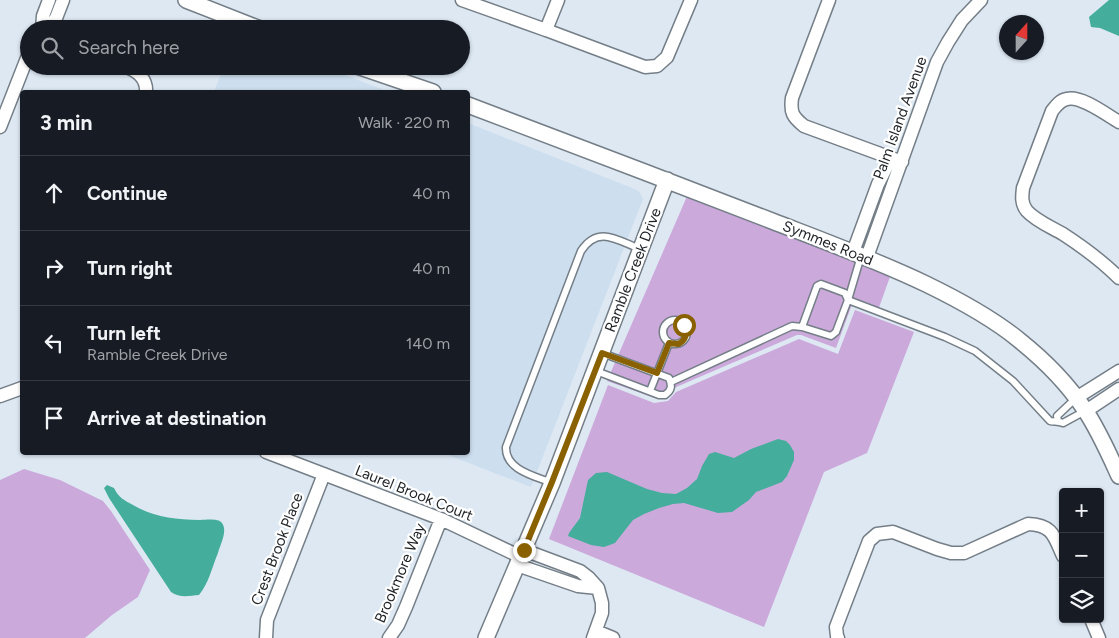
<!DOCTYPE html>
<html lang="en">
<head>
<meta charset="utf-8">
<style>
  :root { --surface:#171b24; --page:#242831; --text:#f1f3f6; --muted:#9ea1a6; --line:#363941 }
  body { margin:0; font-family:Figtree,sans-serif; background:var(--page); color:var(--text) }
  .controls { position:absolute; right:15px; bottom:15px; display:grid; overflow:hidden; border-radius:5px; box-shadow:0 1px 4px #0004 }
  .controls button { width:45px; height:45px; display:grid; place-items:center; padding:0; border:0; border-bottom:1px solid var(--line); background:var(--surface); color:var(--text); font:25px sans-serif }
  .compass { position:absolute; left:999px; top:15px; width:45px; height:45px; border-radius:50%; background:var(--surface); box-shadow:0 1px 4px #0004; rotate:21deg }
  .stop { position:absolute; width:15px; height:15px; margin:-11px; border:4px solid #8a6101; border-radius:50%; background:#fff }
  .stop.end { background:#8a6101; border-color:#fff; box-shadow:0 1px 5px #0008 }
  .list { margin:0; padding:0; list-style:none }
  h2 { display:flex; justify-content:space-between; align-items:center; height:65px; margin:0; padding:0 20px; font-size:21px }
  h2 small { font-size:16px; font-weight:400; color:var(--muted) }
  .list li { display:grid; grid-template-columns:32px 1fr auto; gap:15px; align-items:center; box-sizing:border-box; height:75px; padding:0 20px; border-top:1px solid var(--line) }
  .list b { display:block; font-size:19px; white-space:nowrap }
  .list p { margin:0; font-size:16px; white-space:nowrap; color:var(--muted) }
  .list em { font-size:16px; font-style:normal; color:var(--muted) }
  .icon { flex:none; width:28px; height:28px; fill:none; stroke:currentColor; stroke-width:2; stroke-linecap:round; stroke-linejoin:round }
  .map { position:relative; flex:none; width:1119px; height:638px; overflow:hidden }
  .search { position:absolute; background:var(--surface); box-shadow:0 1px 4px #0004; left:20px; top:20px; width:450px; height:55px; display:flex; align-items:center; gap:12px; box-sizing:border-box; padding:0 18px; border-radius:28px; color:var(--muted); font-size:19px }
  .panel { position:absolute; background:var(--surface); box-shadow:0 1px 4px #0004; left:20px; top:90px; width:450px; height:365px; border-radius:5px }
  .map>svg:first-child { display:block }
  .built { fill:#cddeee }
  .green { fill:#cca9db }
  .water { fill:#44ad9c }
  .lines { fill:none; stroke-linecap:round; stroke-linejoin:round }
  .service-casing { stroke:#747e87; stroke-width:9 }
  .minor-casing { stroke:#747e87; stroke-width:15 }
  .tertiary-casing { stroke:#747e87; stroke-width:18 }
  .service { stroke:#fff; stroke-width:6 }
  .minor { stroke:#fff; stroke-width:12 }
  .tertiary { stroke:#fff; stroke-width:15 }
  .route { stroke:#8a6101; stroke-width:6 }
  .labels { text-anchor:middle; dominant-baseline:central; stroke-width:4.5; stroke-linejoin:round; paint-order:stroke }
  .street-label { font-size:15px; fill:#1d2125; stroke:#fff }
</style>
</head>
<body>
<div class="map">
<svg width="1119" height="638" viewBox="0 0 1119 638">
  <rect width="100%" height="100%" fill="#dde8f3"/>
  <path class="built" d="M224 66H322L389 92H214Z
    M468 123 637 190 640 193 643 199 531 487 443 453 468 452Z"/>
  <path class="green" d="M688 194 891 274 877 313 854 305 851 307 836 348 801 335H797L674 388 666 396 655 398 607 381Z
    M855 310 914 332 867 453 824 472 764 627 549 539 608 385 654 403 668 401 676 392 799 339 838 354Z
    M24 469 60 480 103 501 111 511 150 570 138 597 112 615 85 638H0V480Z"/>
  <path class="water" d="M1109 0H1119V36L1100 28 1091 27 1089 17Z
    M778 439 786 441 790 445 794 452V460L787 476 782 482 756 492 749 500 732 512 718 513 684 503 673 504 659 508 644 514 633 520 615 543 604 547 591 545 568 536 569 533 580 518 588 480 596 473 607 472 647 489 662 493 676 494 687 488 697 479 702 466 709 454 715 452 734 458 751 449Z
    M107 485 114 488C119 498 124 500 133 505 156 518 174 519 200 520 206 520 218 518 222 523 228 531 220 545 218 553 212 567 209 583 199 595 189 596 179 598 171 592L109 498 104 488Z"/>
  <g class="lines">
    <g class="service-casing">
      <path id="service" d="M663 332a12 12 0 1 1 24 0a12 12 0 1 1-24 0Z
        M802 327 817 286 821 284 845 293 848 300 861 256
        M596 371 659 395H665C672 390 672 386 669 378L602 353
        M671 382 792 326 802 327 831 336 836 332 848 300 945 337 975 351 1013 381 1050 421C1054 422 1058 421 1063 423L1085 411
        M650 391 669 343
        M1058 421 1057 416 1076 398
        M552 483C535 476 505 470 506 447L581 251C598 225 617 240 640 249"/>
    </g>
    <g class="minor-casing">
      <path id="minor" d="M462 0 546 30
        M558 0 546 30 645 67 657 66 667 57 691 0
        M829 0 792 98C790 113 793 117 804 126L902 162
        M42 29 43 16 49 0
        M47 29 56 18 63 0
        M125 66C137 71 147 78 146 92
        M1119 122C1107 115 1081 95 1067 99 1060 100 1056 106 1052 111L1023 188C1022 196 1021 204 1027 211 1036 221 1051 227 1063 234 1083 247 1102 261 1119 278
        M0 127 29 53
        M853 252 878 184 891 158
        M867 257 937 62 948 42 962 20 981 0
        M0 396 22 388
        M1076 398 1119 371
        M1086 411 1119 389
        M266 452 441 519 521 557
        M524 550 580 571 589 578 598 588 602 603V613L593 638
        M517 565 578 586 598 588
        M1091 619 1099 638
        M596 631 613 638
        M266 638 267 620 324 474
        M389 638 398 625 406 607 441 519
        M838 638 837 636 836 627 869 541 877 534 893 532 937 549 951 553H964L1028 524C1053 525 1054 536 1063 556"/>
    </g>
    <g class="tertiary-casing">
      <path id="tertiary" d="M186 0 260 29
        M357 66 433 92
        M468 105C569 143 671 182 772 221 824 241 876 260 926 284 959 300 991 317 1019 340 1044 360 1068 384 1085 410 1099 431 1109 454 1119 476
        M486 638 552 483 667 180"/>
    </g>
    <use href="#service" class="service"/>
    <use href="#minor" class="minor"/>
    <use href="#tertiary" class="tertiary"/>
  </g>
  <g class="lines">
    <path class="route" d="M524 550 552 482 602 353 657 373 669 343 678 344C686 340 688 333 684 325"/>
  </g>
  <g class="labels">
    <g class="street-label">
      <text transform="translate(900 118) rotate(-70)">Palm Island Avenue</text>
      <text transform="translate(828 243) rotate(22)">Symmes Road</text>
      <text transform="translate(633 270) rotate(-69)">Ramble Creek Drive</text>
      <text transform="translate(414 493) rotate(22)">Laurel Brook Court</text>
      <text transform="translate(277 549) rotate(-69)">Crest Brook Place</text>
      <text transform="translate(400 573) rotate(-67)">Brookmore Way</text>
    </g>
  </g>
</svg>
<div class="controls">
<button>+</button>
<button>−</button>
<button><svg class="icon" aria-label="layers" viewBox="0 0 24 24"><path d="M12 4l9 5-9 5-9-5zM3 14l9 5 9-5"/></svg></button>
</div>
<svg class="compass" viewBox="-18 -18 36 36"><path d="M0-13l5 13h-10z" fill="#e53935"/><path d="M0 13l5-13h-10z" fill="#9ea1a6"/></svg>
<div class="stop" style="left:684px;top:325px"></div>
<div class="stop end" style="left:524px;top:550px"></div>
<div class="search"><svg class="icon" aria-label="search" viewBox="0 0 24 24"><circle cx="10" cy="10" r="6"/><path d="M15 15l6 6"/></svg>Search here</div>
<section class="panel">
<h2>3 min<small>Walk · 220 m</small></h2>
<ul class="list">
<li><svg class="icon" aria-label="ahead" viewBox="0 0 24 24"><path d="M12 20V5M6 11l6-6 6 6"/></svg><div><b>Continue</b></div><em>40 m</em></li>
<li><svg class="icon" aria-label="right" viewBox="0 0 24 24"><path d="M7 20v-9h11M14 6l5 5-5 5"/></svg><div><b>Turn right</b></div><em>40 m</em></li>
<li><svg class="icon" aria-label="left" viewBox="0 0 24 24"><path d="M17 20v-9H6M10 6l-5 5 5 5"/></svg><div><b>Turn left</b><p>Ramble Creek Drive</p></div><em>140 m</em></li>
<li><svg class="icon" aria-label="arrive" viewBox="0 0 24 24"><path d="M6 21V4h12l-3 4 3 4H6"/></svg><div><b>Arrive at destination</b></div></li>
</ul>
</section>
</div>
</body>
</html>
